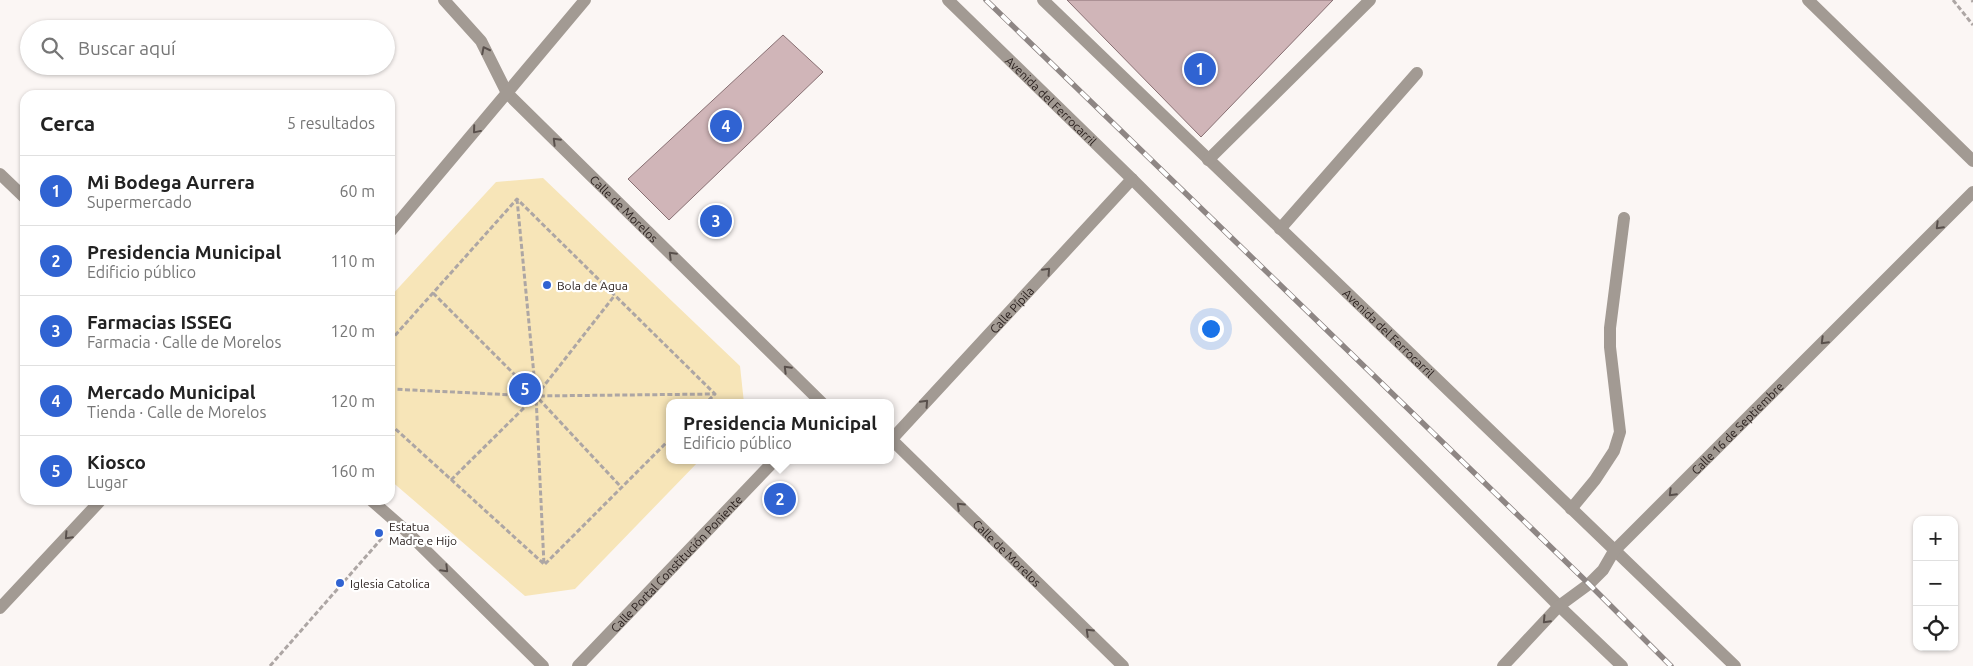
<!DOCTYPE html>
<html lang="es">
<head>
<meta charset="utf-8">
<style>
  :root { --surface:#fff; --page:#f2f2f2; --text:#222; --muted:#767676; --line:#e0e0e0; --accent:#3063d2 }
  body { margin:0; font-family:Ubuntu,sans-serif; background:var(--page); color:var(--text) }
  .controls { position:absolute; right:15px; bottom:15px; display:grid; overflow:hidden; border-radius:10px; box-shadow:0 1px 4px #0004 }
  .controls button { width:45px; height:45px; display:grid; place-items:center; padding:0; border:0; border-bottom:1px solid var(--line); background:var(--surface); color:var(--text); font:25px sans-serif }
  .you { position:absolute; left:1210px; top:328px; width:18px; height:18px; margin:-12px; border:4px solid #fff; border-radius:50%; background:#1a73e8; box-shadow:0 0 0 8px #1a73e833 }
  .badge { display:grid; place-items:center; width:32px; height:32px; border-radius:50%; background:var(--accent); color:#fff; font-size:16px; font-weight:700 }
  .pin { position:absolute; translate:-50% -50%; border:2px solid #fff; box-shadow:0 1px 5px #0006 }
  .popup { position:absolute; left:666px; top:399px; width:228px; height:65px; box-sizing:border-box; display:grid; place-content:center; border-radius:10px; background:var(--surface); filter:drop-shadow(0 1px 4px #0005); font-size:16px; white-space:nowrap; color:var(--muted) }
  .popup b { font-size:19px; color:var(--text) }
  .popup::after { content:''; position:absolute; left:50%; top:100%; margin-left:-10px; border:10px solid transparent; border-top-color:var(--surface) }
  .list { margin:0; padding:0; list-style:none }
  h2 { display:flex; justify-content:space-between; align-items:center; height:65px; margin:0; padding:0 20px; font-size:21px }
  h2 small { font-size:16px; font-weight:400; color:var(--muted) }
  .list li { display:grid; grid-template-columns:32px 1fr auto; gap:15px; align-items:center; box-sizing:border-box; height:70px; padding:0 20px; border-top:1px solid var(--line) }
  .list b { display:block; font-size:19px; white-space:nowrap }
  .list p { margin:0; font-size:16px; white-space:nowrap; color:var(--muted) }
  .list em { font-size:16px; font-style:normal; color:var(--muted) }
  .icon { flex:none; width:28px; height:28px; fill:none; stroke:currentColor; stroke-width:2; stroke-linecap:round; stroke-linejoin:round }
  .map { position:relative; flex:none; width:1973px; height:666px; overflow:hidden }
  .search { position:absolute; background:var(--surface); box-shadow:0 1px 4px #0004; left:20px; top:20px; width:375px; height:55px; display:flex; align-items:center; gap:12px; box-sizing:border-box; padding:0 18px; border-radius:28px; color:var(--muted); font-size:19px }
  .panel { position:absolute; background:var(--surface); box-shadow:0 1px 4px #0004; left:20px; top:90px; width:375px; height:415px; border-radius:15px }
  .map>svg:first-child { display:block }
  .green { fill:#f7e5b8 }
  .building { fill:#d0b5b8; stroke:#876f72 }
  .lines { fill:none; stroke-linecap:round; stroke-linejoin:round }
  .path { stroke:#ada6a4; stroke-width:3; stroke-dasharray:5 2.5; stroke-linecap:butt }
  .minor { stroke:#a29a93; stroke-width:12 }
  .rail-casing { stroke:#8e8684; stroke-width:5.5 }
  .rail { stroke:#fff; stroke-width:4; stroke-dasharray:11; stroke-linecap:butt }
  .oneway { stroke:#59504c }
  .poi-dot { fill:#3063d2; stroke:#fff; stroke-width:2 }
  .labels { text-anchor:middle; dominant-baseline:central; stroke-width:4.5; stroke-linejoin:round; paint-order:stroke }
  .street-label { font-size:12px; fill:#281e1c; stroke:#fff }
  .poi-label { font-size:12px; fill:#281e1c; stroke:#fff; text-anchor:start }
</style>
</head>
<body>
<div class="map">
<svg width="1973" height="666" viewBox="0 0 1973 666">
  <rect width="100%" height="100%" fill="#fbf6f4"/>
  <path class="green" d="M543 178 740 366 744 403H670V460H700L575 589 525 596 390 480V297L496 182Z"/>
  <path class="building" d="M1067 0H1333L1201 137Z
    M783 35 823 72 669 220 628 179Z"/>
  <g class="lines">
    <path class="path" d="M1953 0 1973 25
      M1972 0 1973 2
      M517 199 536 396 544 565
      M433 293 536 396 622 488
      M390 341 517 199 715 394 706 403
      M390 389 536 396 714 394
      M390 424 544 564
      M451 480 536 396 615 295
      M545 564 670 439
      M270 666 383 537"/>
    <g class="minor">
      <path id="s1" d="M444 0 481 41 507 93 822 403"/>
      <path id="s2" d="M948 0 1132 179 1559 606 1622 666"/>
      <path id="s3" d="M1043 0 1735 666"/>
      <path d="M1808 0 1973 161"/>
      <path d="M1208 160 1370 0"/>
      <path d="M0 174 25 198"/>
      <path d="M1280 229 1417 73"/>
      <path d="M390 232 585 0"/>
      <path id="s4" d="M890 438 1123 666"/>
      <path id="s5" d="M892 439 1132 179"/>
      <path d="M371 500 403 528 543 666"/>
      <path d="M1571 509 1595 480 1614 451 1620 432 1610 347V328L1624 218"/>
      <path d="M0 608 101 500"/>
      <path id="s6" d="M578 666 775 460"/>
      <path id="s7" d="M1503 666 1559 606 1589 584 1603 570 1614 551 1973 192"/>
    </g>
    <g class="rail-casing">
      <path id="rail" d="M986 0 1589 584 1671 666"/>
    </g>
    <use href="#rail" class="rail"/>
  </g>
  <defs><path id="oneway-chevron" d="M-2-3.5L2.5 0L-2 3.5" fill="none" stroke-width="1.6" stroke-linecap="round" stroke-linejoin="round" transform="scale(1.25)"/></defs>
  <g class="oneway">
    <use href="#oneway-chevron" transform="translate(485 50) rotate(-117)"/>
    <use href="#oneway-chevron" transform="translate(476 130) rotate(130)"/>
    <use href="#oneway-chevron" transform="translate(556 141) rotate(-135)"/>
    <use href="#oneway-chevron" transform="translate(1939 226) rotate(135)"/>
    <use href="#oneway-chevron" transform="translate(672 255) rotate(-135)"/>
    <use href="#oneway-chevron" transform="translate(1047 271) rotate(-47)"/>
    <use href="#oneway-chevron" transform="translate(1824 341) rotate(135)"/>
    <use href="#oneway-chevron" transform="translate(787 369) rotate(-135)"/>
    <use href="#oneway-chevron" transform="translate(925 403) rotate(-47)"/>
    <use href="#oneway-chevron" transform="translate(1672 493) rotate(135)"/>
    <use href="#oneway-chevron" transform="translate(960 506) rotate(-136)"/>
    <use href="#oneway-chevron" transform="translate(68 536) rotate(133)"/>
    <use href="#oneway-chevron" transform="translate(445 569) rotate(45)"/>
    <use href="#oneway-chevron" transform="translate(1546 620) rotate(133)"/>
    <use href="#oneway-chevron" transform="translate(1089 632) rotate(-136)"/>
  </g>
  <g class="poi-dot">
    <circle cx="547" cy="285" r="5"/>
    <circle cx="379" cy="533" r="5"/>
    <circle cx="340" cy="583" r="5"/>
  </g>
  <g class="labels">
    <g class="street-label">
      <text stroke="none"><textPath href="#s2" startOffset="144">Avenida del Ferrocarril</textPath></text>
      <text stroke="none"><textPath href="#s1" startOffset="278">Calle de Morelos</textPath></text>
      <text stroke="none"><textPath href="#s5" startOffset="176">Calle Pípila</textPath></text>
      <text stroke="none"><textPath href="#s3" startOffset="480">Avenida del Ferrocarril</textPath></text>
      <text stroke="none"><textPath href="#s7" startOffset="335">Calle 16 de Septiembre</textPath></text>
      <text stroke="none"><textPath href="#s4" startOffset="164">Calle de Morelos</textPath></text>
      <text stroke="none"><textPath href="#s6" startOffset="142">Calle Portal Constitución Poniente</textPath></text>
    </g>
    <g class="poi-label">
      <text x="557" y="285">Bola de Agua</text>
      <text x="389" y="526">Estatua<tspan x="389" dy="14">Madre e Hijo</tspan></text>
      <text x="350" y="583">Iglesia Catolica</text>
    </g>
  </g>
</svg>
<div class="controls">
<button>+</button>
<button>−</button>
<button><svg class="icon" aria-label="locate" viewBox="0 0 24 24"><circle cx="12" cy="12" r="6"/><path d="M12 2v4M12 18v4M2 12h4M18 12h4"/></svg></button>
</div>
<div class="you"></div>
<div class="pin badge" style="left:1200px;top:69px">1</div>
<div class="pin badge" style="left:780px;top:499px">2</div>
<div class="popup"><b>Presidencia Municipal</b>Edificio público</div>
<div class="pin badge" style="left:716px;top:221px">3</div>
<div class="pin badge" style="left:726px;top:126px">4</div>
<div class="pin badge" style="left:525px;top:389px">5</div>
<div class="search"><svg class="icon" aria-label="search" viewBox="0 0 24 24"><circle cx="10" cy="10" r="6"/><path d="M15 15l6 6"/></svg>Buscar aquí</div>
<section class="panel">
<h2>Cerca<small>5 resultados</small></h2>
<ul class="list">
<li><span class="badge">1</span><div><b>Mi Bodega Aurrera</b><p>Supermercado</p></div><em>60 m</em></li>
<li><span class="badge">2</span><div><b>Presidencia Municipal</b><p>Edificio público</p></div><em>110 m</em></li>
<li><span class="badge">3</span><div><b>Farmacias ISSEG</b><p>Farmacia · Calle de Morelos</p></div><em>120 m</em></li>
<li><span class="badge">4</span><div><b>Mercado Municipal</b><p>Tienda · Calle de Morelos</p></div><em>120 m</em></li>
<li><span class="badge">5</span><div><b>Kiosco</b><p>Lugar</p></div><em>160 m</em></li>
</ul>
</section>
</div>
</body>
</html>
